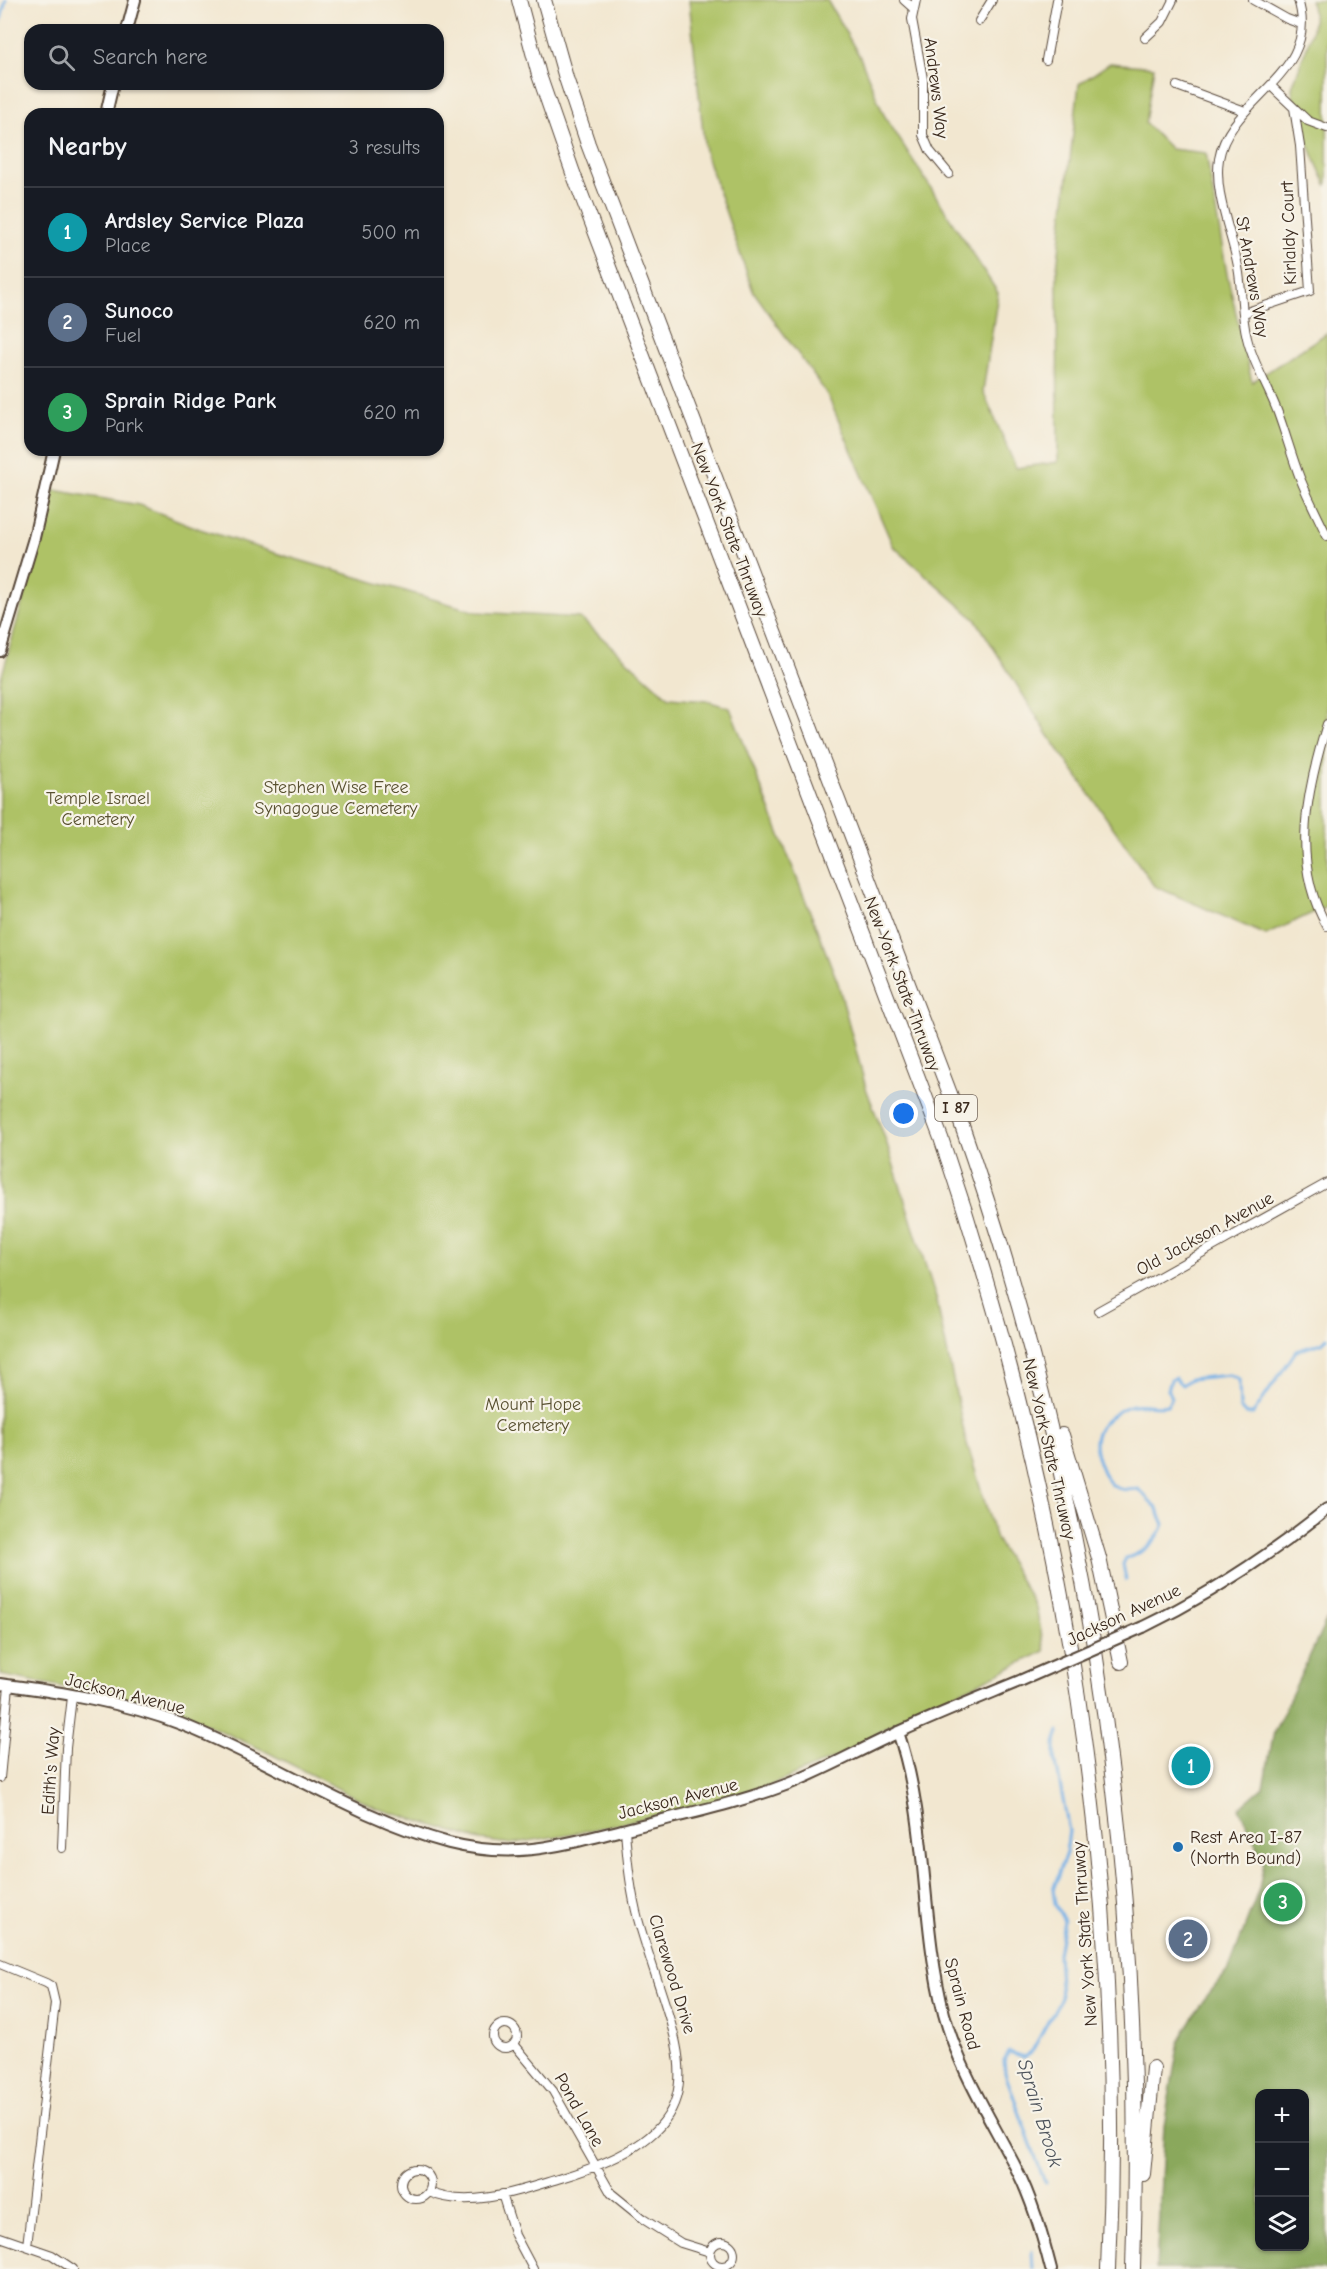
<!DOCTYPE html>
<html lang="en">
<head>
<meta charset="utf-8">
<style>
  :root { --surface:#171b24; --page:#242831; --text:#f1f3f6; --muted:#9ea1a6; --line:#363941; --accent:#1f6fb2 }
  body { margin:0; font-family:"Comic Neue",sans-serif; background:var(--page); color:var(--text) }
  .controls { position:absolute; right:18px; bottom:18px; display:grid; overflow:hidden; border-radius:12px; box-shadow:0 2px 4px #0004 }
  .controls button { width:54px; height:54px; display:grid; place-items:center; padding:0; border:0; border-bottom:2px solid var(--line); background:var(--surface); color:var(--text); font:30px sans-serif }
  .you { position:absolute; left:904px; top:1114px; width:21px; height:21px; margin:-15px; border:4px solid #fff; border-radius:50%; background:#1a73e8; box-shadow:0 0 0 9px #1a73e833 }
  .badge { display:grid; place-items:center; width:39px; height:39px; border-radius:50%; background:var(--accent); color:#fff; font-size:20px; font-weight:700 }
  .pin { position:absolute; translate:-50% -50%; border:3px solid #fff; box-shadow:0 2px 6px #0006 }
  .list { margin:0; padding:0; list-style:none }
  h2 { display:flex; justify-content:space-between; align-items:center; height:78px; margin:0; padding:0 24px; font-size:26px }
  h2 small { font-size:20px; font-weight:400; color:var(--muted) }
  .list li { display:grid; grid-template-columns:39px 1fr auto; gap:18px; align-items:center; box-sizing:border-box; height:90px; padding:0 24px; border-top:2px solid var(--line) }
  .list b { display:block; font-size:22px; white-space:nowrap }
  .list p { margin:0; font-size:20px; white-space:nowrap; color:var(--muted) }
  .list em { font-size:20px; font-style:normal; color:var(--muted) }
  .icon { flex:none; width:33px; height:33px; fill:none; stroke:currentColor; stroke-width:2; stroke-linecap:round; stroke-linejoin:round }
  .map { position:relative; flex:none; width:1327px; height:2269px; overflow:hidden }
  .search { position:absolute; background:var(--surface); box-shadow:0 2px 4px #0004; left:24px; top:24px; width:420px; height:66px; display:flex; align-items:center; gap:15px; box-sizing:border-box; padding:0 21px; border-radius:18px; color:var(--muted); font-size:22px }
  .panel { position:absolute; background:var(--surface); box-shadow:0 2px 4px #0004; left:24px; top:108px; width:420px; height:348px; border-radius:18px }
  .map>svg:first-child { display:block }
  .green { fill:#aec266; stroke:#747642; stroke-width:1.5 }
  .forest { fill:#8aa85b; stroke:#62693c; stroke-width:1.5; fill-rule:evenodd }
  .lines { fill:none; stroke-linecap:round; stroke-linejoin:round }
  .stream { stroke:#75b0e6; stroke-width:3 }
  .street-casing { stroke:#564639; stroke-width:10 }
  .secondary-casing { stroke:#564639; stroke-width:14 }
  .highway-casing { stroke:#564639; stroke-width:16 }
  .street { stroke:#fff; stroke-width:8 }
  .secondary { stroke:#fff; stroke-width:10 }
  .highway { stroke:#fff; stroke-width:14 }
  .secondary-bridge-casing { stroke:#564639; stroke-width:14; stroke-linecap:butt }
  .secondary-bridge { stroke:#fff; stroke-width:10 }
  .poi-dot { fill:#1f6fb2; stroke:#f7f3e8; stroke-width:2 }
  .labels { text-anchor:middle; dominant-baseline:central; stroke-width:4.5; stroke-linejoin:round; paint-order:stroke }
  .shield { fill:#f7f3e8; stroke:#73665b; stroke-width:1.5 }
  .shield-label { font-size:16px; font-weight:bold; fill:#3b2a1e }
  .street-label { font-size:18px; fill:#3b2a1e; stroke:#f7f3e8 }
  .park-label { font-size:18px; fill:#585030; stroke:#f7f3e8 }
  .poi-label { font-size:18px; fill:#3b2a1e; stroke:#f7f3e8; text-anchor:start }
  .water-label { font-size:20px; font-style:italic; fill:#4c525a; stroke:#f7f3e8 }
</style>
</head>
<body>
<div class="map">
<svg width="1327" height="2269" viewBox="0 0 1327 2269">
  <rect width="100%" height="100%" fill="#f7f3e8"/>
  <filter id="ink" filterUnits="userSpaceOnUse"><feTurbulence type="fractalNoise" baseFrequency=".0167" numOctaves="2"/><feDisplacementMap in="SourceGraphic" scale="12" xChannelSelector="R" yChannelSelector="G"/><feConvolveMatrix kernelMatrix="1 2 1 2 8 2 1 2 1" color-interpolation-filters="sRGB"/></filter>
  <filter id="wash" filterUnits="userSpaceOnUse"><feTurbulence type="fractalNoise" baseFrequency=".008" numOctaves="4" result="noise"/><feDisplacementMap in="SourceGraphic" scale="24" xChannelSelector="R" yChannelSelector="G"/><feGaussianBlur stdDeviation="1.35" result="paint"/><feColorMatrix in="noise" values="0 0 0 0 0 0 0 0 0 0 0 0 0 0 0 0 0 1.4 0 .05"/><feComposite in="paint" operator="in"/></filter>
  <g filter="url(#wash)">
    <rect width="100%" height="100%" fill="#f2e7d0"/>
    <path class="green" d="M689 0H827L860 57 884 115 998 293 983 391 1016 468 1058 462 1057 268 1079 84 1110 63 1154 67 1145 123 1171 149 1206 153 1227 274 1252 382 1327 333V906L1266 935 1154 886 1047 733 976 620 893 546 827 394 753 291 705 152Z
      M1310 0H1327V186C1317 167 1294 110 1292 89 1292 84 1296 77 1298 71 1305 49 1320 23 1310 0Z
      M54 490 139 505 200 529 285 556 477 612 580 618 669 698 707 701 730 708 838 983 866 1088 886 1141 936 1298 965 1437 996 1539 1036 1607 1045 1651 895 1723 839 1756 746 1796 581 1832 511 1844 480 1840 376 1808 263 1750 168 1707 0 1675V682Z"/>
    <path class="forest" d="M1327 1619V2269H1156L1164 2126 1179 2041 1203 2001 1229 1969 1259 1889 1264 1862 1239 1808 1263 1787 1274 1732ZM1260 2094H1304V2246H1260Z"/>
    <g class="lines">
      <path class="stream" d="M0 24 6 0
        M1126 1580 1123 1564 1126 1558C1142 1554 1159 1540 1164 1524L1156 1507 1138 1489C1130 1490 1123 1491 1115 1487 1103 1480 1092 1449 1096 1436 1099 1424 1115 1413 1126 1407 1138 1401 1155 1408 1168 1405L1171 1398 1168 1390 1171 1380 1175 1378 1182 1385 1190 1379 1229 1375 1239 1379 1240 1408 1246 1414H1253L1296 1351 1322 1343 1327 1338
        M1045 2183 1005 2073 1004 2060 1009 2052 1025 2057 1032 2051 1061 1998 1058 1954 1064 1921 1055 1904 1053 1890 1066 1853 1069 1831 1055 1758V1743L1059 1731
        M1032 2251 1033 2269"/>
    </g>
  </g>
  <g filter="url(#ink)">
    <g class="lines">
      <g class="street-casing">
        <path id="street" d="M904 0 913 8
          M916 0 912 19 923 79V135L930 151 949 174
          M1253 0 1287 19 1301 24
          M1298 0C1322 74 1229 98 1219 159 1214 190 1229 227 1236 257 1243 284 1240 311 1247 338 1253 364 1269 388 1278 413 1286 435 1292 457 1300 478 1308 498 1318 517 1327 536
          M979 21 992 0
          M1145 38 1162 22 1173 0
          M1046 60 1057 0
          M1177 86 1245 111
          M1271 86 1308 121 1327 128
          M1244 313 1310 291 1300 146 1294 108
          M1327 724C1307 789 1290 863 1327 926
          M1098 1311 1327 1183
          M0 1778 9 1686
          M62 1848 66 1748 72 1697
          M0 1964 46 1983 51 1986 55 2003 27 2246
          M493 2036a12 12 0 1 1 24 0a12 12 0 1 1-24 0Z
          M514 2044 553 2091 611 2193 643 2219 681 2243 710 2252
          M401 2184a15 15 0 1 1 30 0a15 15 0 1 1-30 0Z
          M429 2192C469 2210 521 2190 561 2178 738 2125 674 2049 638 1919 630 1889 627 1860 625 1829
          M502 2194 515 2235 533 2269
          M0 2237 52 2255 73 2269
          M710 2254a12 12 0 1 1 24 0a12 12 0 1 1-24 0Z"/>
      </g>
      <g class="secondary-casing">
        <path id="secondary" d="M127 30 135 0
          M106 114 113 84
          M0 651 34 538 54 450
          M1143 1627C1209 1595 1270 1555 1327 1509
          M0 1684C60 1692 125 1702 181 1724 272 1760 353 1817 449 1843 516 1860 561 1845 626 1829 680 1815 736 1804 788 1784 825 1770 861 1749 897 1733 938 1714 981 1697 1022 1680
          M898 1732C929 1823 920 1922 944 2014 959 2069 989 2116 1015 2166 1032 2199 1042 2234 1051 2269"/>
      </g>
      <g class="highway-casing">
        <path id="highway" d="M519 0 539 75 573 173 941 1138C1065 1502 1126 1884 1108 2269
          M544 0 566 78 588 144 960 1120C1090 1490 1146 1877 1133 2269
          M1062 1435 1099 1558 1121 1662
          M1143 2174 1153 2068"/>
      </g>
      <use href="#street" class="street"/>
      <use href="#secondary" class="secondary"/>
      <use href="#highway" class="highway"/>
      <g class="secondary-bridge-casing">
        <path id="secondary-bridge" d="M1022 1680 1143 1627"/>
      </g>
      <use href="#secondary-bridge" class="secondary-bridge"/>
    </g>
  </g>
  <circle class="poi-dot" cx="1178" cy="1847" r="6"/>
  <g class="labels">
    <rect class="shield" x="935" y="1095" width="42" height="26" rx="4.5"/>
    <g class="shield-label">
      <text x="956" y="1108">I 87</text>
    </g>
    <g class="street-label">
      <text transform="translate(936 88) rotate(83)">Andrews Way</text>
      <text transform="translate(1289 233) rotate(-92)">Kirlaldy Court</text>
      <text transform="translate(1252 277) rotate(80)">St Andrews Way</text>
      <text transform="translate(729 530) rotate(69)">New York State Thruway</text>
      <text transform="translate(902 984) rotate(69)">New York State Thruway</text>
      <text transform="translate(1205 1234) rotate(-29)">Old Jackson Avenue</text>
      <text transform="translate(1049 1449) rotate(77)">New York State Thruway</text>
      <text transform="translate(1124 1615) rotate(-25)">Jackson Avenue</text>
      <text transform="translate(125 1694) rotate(14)">Jackson Avenue</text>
      <text transform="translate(51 1771) rotate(-86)">Edith's Way</text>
      <text transform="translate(678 1799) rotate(-14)">Jackson Avenue</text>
      <text transform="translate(1085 1934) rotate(-94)">New York State Thruway</text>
      <text transform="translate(672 1974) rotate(73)">Clarewood Drive</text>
      <text transform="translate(962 2004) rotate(75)">Sprain Road</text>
      <text transform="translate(579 2110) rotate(60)">Pond Lane</text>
    </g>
    <g class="park-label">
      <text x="336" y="787">Stephen Wise Free<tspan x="336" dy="21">Synagogue Cemetery</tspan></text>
      <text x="98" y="798">Temple Israel<tspan x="98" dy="21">Cemetery</tspan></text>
      <text x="533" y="1404">Mount Hope<tspan x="533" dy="21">Cemetery</tspan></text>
    </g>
    <g class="poi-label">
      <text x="1190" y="1837">Rest Area I-87<tspan x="1190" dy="21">(North Bound)</tspan></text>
    </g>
    <g class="water-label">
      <text transform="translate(1040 2113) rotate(73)">Sprain Brook</text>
    </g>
  </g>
</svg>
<div class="controls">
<button>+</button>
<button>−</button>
<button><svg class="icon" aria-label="layers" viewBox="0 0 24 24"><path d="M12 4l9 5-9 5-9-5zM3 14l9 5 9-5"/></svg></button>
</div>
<div class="you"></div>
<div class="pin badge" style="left:1191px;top:1766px;background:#0f9aa8">1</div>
<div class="pin badge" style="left:1188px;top:1939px;background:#5c6f8a">2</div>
<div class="pin badge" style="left:1283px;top:1902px;background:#2e9e5b">3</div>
<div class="search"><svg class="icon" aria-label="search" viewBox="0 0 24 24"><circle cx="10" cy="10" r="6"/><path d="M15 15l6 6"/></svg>Search here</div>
<section class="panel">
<h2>Nearby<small>3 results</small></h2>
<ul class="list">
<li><span class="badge" style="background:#0f9aa8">1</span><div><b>Ardsley Service Plaza</b><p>Place</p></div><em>500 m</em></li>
<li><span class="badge" style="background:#5c6f8a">2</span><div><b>Sunoco</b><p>Fuel</p></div><em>620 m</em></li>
<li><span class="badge" style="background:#2e9e5b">3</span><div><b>Sprain Ridge Park</b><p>Park</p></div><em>620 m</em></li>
</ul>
</section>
</div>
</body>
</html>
